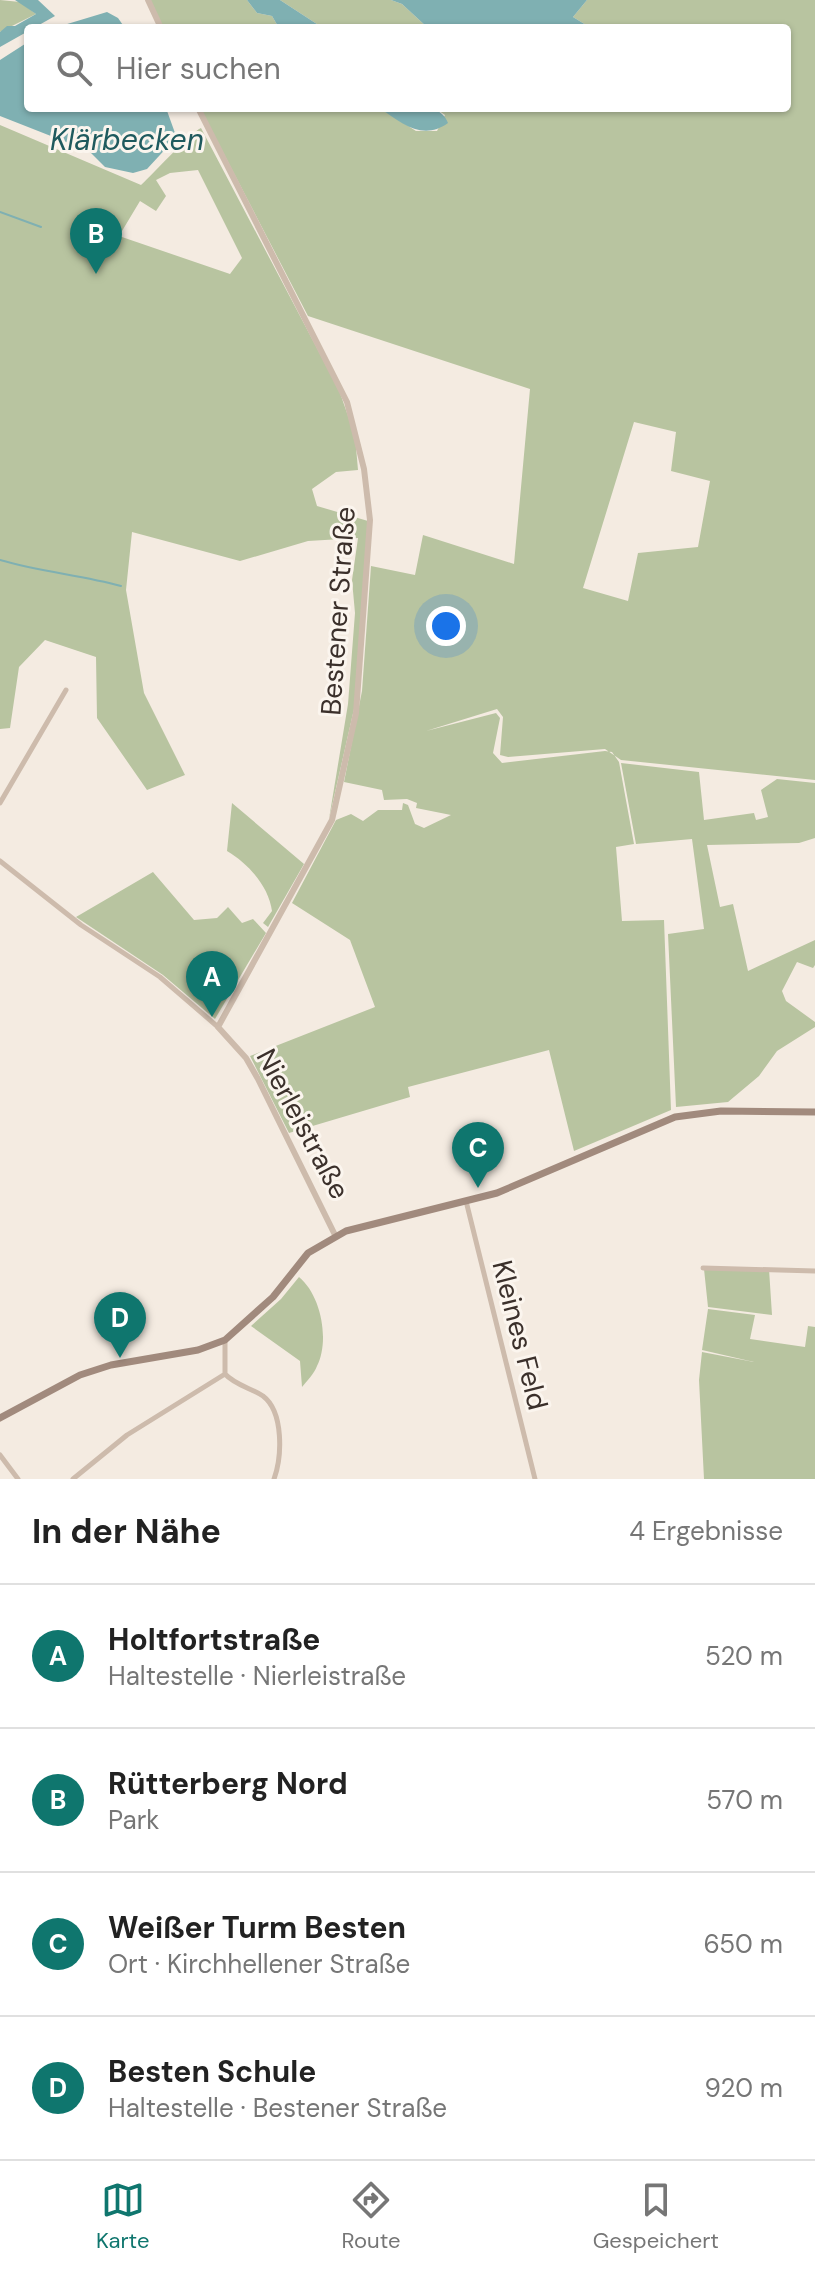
<!DOCTYPE html>
<html lang="de">
<head>
<meta charset="utf-8">
<style>
  :root { --surface:#fff; --page:#f6f6f6; --text:#222; --muted:#767676; --line:#e0e0e0; --accent:#0f766e }
  body { margin:0; font-family:"DM Sans",sans-serif; background:var(--page); color:var(--text) }
  .you { position:absolute; left:446px; top:626px; width:28px; height:28px; margin:-20px; border:6px solid #fff; border-radius:50%; background:#1a73e8; box-shadow:0 0 0 12px #1a73e833 }
  .badge { display:grid; place-items:center; width:52px; height:52px; border-radius:50%; background:var(--accent); color:#fff; font-size:26px; font-weight:700 }
  .pin { position:absolute; translate:-50% -66px; filter:drop-shadow(0 2px 4px #0008) }
  .pin::after { content:''; position:absolute; top:42px; width:28px; height:24px; background:inherit; clip-path:polygon(0 0,100% 0,50% 100%) }
  .list { margin:0; padding:0; list-style:none }
  h2 { display:flex; justify-content:space-between; align-items:center; height:104px; margin:0; padding:0 32px; font-size:34px }
  h2 small { font-size:26px; font-weight:400; color:var(--muted) }
  .list li { display:grid; grid-template-columns:52px 1fr auto; gap:24px; align-items:center; box-sizing:border-box; height:144px; padding:0 32px; border-top:2px solid var(--line) }
  .list b { display:block; font-size:30px; white-space:nowrap }
  .list p { margin:0; font-size:26px; white-space:nowrap; color:var(--muted) }
  .list em { font-size:26px; font-style:normal; color:var(--muted) }
  .icon { flex:none; width:44px; height:44px; fill:none; stroke:currentColor; stroke-width:2; stroke-linecap:round; stroke-linejoin:round }
  .map { position:relative; flex:none; width:815px; height:1479px; overflow:hidden }
  .search { position:absolute; background:var(--surface); box-shadow:0 2px 6px #0004; left:24px; right:24px; top:24px; height:88px; display:flex; align-items:center; gap:20px; box-sizing:border-box; padding:0 28px; border-radius:8px; color:var(--muted); font-size:30px }
  .sheet { height:680px; background:var(--surface) }
  nav { display:flex; justify-content:space-around; align-items:center; box-sizing:border-box; height:112px; border-top:2px solid var(--line); background:var(--surface); font-size:22px; color:var(--muted) }
  nav a { display:grid; justify-items:center; gap:4px }
  nav .on { color:var(--accent) }
  .map>svg:first-child { display:block }
  .green { fill:#b8c4a0; fill-rule:evenodd }
  .water { fill:#7fb0b2 }
  .lines { fill:none; stroke-linecap:round; stroke-linejoin:round }
  .stream { stroke:#7fb0b2; stroke-width:2 }
  .minor { stroke:#cdbbac; stroke-width:5 }
  .tertiary { stroke:#cdbbac; stroke-width:6 }
  .secondary { stroke:#a18a7d; stroke-width:7 }
  .labels { text-anchor:middle; dominant-baseline:central; stroke-width:6; stroke-linejoin:round; paint-order:stroke }
  .street-label { font-size:28px; fill:#3b302b; stroke:#fbf5ee }
  .water-label { font-size:30px; font-style:italic; fill:#1f5a5e; stroke:#fbf5ee }
</style>
</head>
<body>
<div class="map">
<svg width="815" height="1479" viewBox="0 0 815 1479">
  <rect width="100%" height="100%" fill="#f4ebe1"/>
  <path class="green" d="M0 0 20 2 36 14 0 32Z
    M150 0H247L257 13 272 16 279 28H163Z
    M280 0H391L402 4 428 28H323Z
    M587 0H815V780L621 760 605 749 508 757 500 755 503 717 497 709 426 731 496 713 500 718 493 753 502 763 605 751 612 752 619 762 634 844 616 847 622 921 664 920 671 1110 574 1151 549 1050 408 1087 410 1097 289 1133 250 1056 375 1007 350 940 292 903 336 820 351 814 363 821 378 810H402L403 803 408 805 415 824 424 828 451 815 416 808 417 803 407 799 384 800 382 790 344 782 362 691 371 566 415 575 423 535 514 564 530 389 308 316 200 108H380L416 131H437L445 115 435 108H787V28H591L573 17ZM634 422 676 432 671 471 710 481 698 547 638 553 628 601 583 588Z
    M0 125 141 185C154 173 190 133 201 128L339 390 355 436 358 470 336 472 312 489 317 506 368 521 354 709 329 819 348 704 355 613 352 580 358 538 308 541 240 561 132 532 126 590 144 693 185 775 147 790 97 718 96 657 45 640 19 667 10 728 0 729ZM198 170 242 258 230 274 119 236 140 201 156 211 166 196 156 180 170 173Z
    M621 763 699 772 704 820 754 813 756 820 768 817 761 790 777 779 815 783V838L799 843 707 845 720 907 733 904 748 971 815 940V965L813 968 797 962 782 991 786 1001 815 1022V1027L777 1051 759 1076 728 1102 676 1107 668 934 704 929 692 839 636 844Z
    M232 803 304 864 268 927 263 923 272 911C269 887 249 864 227 851Z
    M153 872 194 920 217 918 228 907 242 923 253 919 266 933 215 1019 163 975 76 917Z
    M704 1269H769L772 1315 708 1307Z
    M299 1277C321 1295 330 1340 317 1366 314 1374 307 1381 302 1387L300 1361 251 1326 281 1299Z
    M708 1309 755 1315 750 1339 805 1347 808 1326 815 1327V1479H704L699 1380 702 1352 754 1362 702 1350Z"/>
  <path class="water" d="M15 0H38L55 16 0 47V32L7 26H15L36 14Z
    M247 0H280L323 28H279L272 16 257 13Z
    M391 0H587L573 17 591 28H428L402 4Z
    M107 12 118 18 125 28H54Z
    M28 42V108H166L175 133 171 143 147 169 133 173 105 167 89 151 0 116V60Z
    M380 108C402 108 439 99 448 123 423 141 402 124 380 108Z"/>
  <g class="lines">
    <path class="stream" d="M0 212 41 227
      M0 560C41 572 80 575 121 586"/>
    <path class="minor" d="M0 803 66 690
      M0 861 81 925 160 977 218 1027
      M466 1201 535 1479
      M703 1268 815 1271
      M225 1341V1374C235 1385 251 1388 263 1396 284 1412 282 1457 274 1479
      M0 1455 18 1479
      M73 1479 127 1435 225 1374"/>
    <path class="tertiary" d="M148 0 161 28
      M198 108 347 402 364 469 370 520 356 713 332 820 218 1027 246 1058 258 1079 335 1235"/>
    <path class="secondary" d="M0 1418 80 1375 111 1365 198 1350 225 1340 273 1297 308 1253 346 1231 497 1193 675 1117 721 1111 815 1112"/>
  </g>
  <g class="labels">
    <g class="street-label">
      <text transform="translate(338 611) rotate(-86)">Bestener Straße</text>
      <text transform="translate(303 1124) rotate(62)">Nierleistraße</text>
      <text transform="translate(520 1335) rotate(76)">Kleines Feld</text>
    </g>
    <g class="water-label">
      <text x="127" y="139">Klärbecken</text>
    </g>
  </g>
</svg>
<div class="you"></div>
<div class="pin badge" style="left:212px;top:1017px">A</div>
<div class="pin badge" style="left:96px;top:274px">B</div>
<div class="pin badge" style="left:478px;top:1188px">C</div>
<div class="pin badge" style="left:120px;top:1358px">D</div>
<div class="search"><svg class="icon" aria-label="search" viewBox="0 0 24 24"><circle cx="10" cy="10" r="6"/><path d="M15 15l6 6"/></svg>Hier suchen</div>
</div>
<section class="sheet">
<h2>In der Nähe<small>4 Ergebnisse</small></h2>
<ul class="list">
<li><span class="badge">A</span><div><b>Holtfortstraße</b><p>Haltestelle · Nierleistraße</p></div><em>520 m</em></li>
<li><span class="badge">B</span><div><b>Rütterberg Nord</b><p>Park</p></div><em>570 m</em></li>
<li><span class="badge">C</span><div><b>Weißer Turm Besten</b><p>Ort · Kirchhellener Straße</p></div><em>650 m</em></li>
<li><span class="badge">D</span><div><b>Besten Schule</b><p>Haltestelle · Bestener Straße</p></div><em>920 m</em></li>
</ul>
</section>
<nav>
<a class="on"><svg class="icon" aria-label="map" viewBox="0 0 24 24"><path d="M3 6l6-2 6 2 6-2v14l-6 2-6-2-6 2zM9 4v14M15 6v14"/></svg>Karte</a>
<a><svg class="icon" aria-label="directions" viewBox="0 0 24 24"><path d="M12 3l9 9-9 9-9-9zM9 14v-3h6M13 9l2 2-2 2"/></svg>Route</a>
<a><svg class="icon" aria-label="saved" viewBox="0 0 24 24"><path d="M7 4h10v16l-5-4-5 4z"/></svg>Gespeichert</a>
</nav>
</body>
</html>
